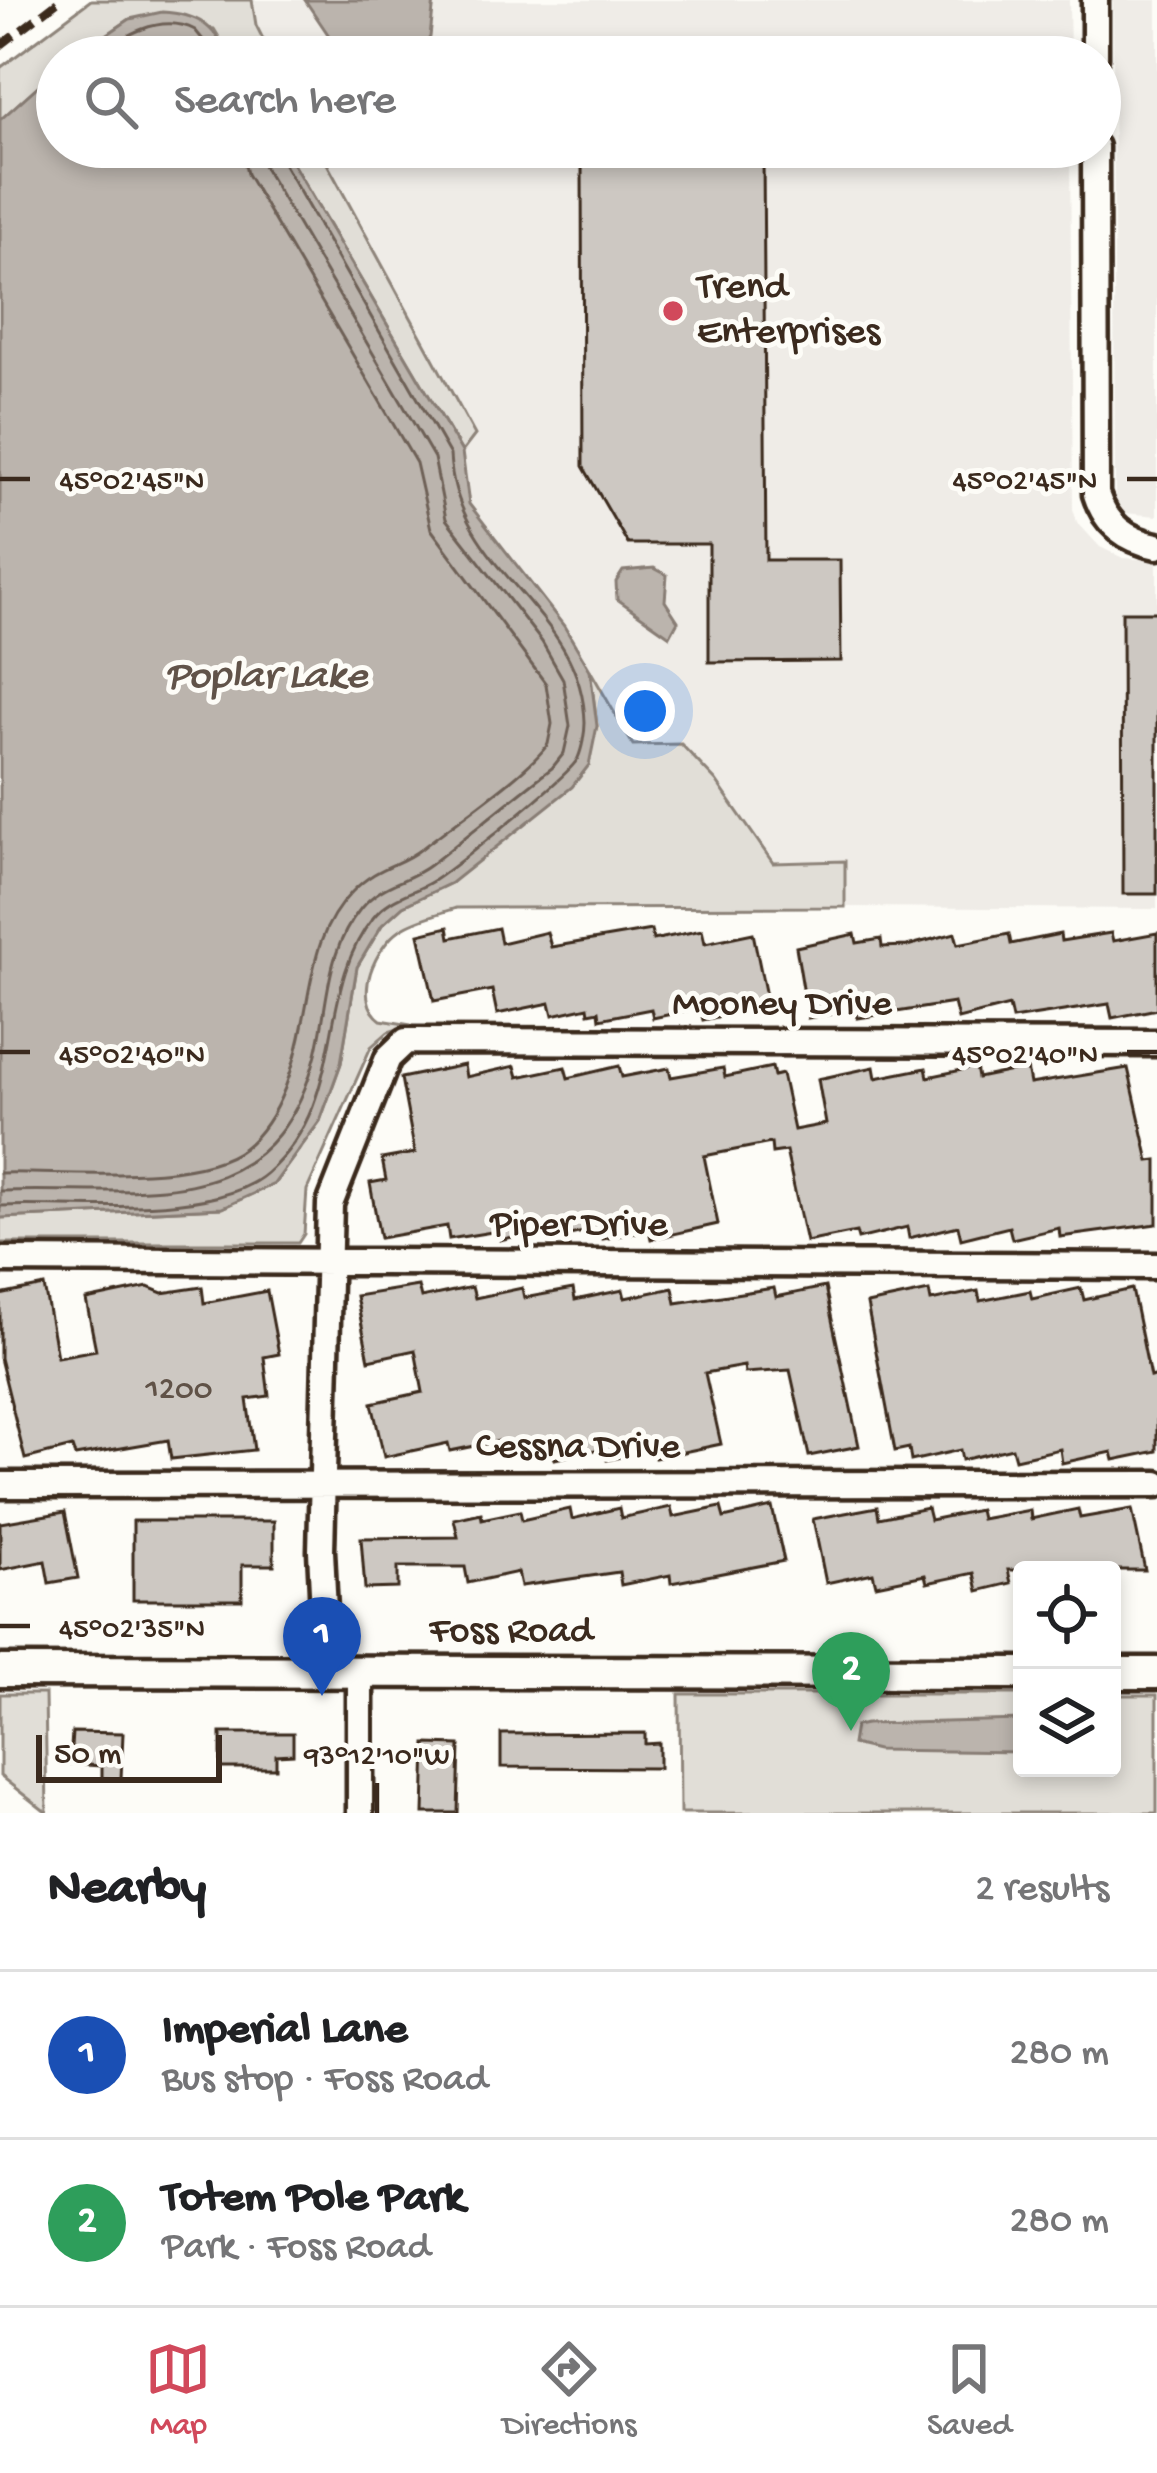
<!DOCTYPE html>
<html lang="en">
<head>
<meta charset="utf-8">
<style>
  :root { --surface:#fff; --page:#f6f6f6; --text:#202124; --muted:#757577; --line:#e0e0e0; --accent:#d1495b }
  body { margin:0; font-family:"Gochi Hand",sans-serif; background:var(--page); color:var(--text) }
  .controls { position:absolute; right:36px; bottom:36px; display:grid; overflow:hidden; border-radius:12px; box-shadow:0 6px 18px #0003 }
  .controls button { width:108px; height:108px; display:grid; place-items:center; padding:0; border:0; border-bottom:3px solid var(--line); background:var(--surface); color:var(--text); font:60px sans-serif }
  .scale { position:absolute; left:36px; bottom:30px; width:186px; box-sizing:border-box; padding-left:12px; border:6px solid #3b2a1e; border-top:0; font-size:33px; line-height:42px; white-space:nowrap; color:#3b2a1e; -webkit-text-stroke:9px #fdfcf7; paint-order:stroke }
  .you { position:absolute; left:645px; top:711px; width:42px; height:42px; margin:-30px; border:9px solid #fff; border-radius:50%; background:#1a73e8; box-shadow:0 0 0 18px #1a73e833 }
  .badge { display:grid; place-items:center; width:78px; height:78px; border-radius:50%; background:var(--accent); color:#fff; font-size:39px; font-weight:700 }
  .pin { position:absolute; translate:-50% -99px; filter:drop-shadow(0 3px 6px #0008) }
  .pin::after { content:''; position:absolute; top:63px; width:42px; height:36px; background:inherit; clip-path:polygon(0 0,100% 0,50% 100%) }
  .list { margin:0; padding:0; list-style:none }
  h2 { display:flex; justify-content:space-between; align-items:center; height:156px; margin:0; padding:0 48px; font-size:51px }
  h2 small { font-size:39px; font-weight:400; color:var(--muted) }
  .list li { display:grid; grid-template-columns:78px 1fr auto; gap:36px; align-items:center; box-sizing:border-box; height:168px; padding:0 48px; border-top:3px solid var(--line) }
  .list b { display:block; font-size:45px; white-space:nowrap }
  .list p { margin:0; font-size:39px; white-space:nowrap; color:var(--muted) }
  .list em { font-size:39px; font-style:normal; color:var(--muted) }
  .icon { flex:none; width:66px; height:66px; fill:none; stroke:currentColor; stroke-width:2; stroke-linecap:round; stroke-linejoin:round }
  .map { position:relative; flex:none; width:1157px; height:1813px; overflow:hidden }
  .search { position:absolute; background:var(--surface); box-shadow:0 6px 18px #0003; left:36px; right:36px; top:36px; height:132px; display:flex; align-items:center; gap:30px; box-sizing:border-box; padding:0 42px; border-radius:66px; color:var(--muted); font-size:45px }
  .sheet { height:492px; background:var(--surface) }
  nav { display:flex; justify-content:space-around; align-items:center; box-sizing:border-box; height:168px; border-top:3px solid var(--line); background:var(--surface); font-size:33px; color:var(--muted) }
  nav a { display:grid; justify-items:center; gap:6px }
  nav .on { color:var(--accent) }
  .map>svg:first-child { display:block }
  .built { fill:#efece7 }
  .green { fill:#e1ded7; stroke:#8e847a; stroke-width:3 }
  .water { fill:#bbb4ad; stroke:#887d74; stroke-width:3 }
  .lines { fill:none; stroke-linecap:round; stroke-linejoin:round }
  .shore { stroke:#6e6157; stroke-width:3 }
  .building { fill:#cdc8c2; stroke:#3b2a1e; stroke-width:3 }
  .minor-casing { stroke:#3b2a1e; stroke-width:33 }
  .tertiary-casing { stroke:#3b2a1e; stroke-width:39 }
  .minor { stroke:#fdfcf7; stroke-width:24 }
  .tertiary { stroke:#fdfcf7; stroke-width:30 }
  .rail { stroke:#3b2a1e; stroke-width:8; stroke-dasharray:18 9; stroke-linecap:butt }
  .ticks { fill:none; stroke:#3b2a1e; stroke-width:4.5 }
  .poi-dot { fill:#d1495b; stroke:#fdfcf7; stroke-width:4.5 }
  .labels { text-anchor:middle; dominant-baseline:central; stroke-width:10; stroke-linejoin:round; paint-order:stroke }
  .number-label { font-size:33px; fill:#605247 }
  .poi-label { font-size:39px; fill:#3b2a1e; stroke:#fdfcf7; text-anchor:start }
  .street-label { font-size:39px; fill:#3b2a1e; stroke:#fdfcf7 }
  .water-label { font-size:42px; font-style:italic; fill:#615349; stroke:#fdfcf7 }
  .ticks-label { font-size:30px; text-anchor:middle; fill:#3b2a1e; stroke:#fdfcf7; stroke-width:10; stroke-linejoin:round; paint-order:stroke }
</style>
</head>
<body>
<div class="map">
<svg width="1157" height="1813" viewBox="0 0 1157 1813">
  <rect width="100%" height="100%" fill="#fdfcf7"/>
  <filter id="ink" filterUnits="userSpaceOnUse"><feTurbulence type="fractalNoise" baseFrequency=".00833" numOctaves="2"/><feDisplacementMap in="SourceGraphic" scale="24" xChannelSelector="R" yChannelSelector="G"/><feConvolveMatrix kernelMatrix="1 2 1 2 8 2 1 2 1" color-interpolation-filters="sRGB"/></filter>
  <g filter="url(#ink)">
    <path class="built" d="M252 0H1069L1070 57H272L256 25Z
      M1113 0H1157V516L1125 513 1115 497Z
      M318 147H1070L1073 509 1077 522 1100 547 1123 558 1157 560V909L845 907V861L773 863 716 781 681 744 633 745 469 504 462 452 475 435Z"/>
    <path class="green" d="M91 0H252L256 25 272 57H231L214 29 130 19 74 57H57V69L0 120V68Z
      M283 147H318L475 435 462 452Z
      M590 670 633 745 681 744 716 781 773 863 845 861V907L456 908C439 914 416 919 401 929 376 946 351 998 381 1020L411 1025 388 1032 371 1047 307 1190 304 1234 298 1243H0V1218L221 1208 274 1184 320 1121 341 1063 357 967 382 925 403 906 451 883 597 726Z
      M0 1694H45L47 1813 0 1776Z
      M679 1694H1022V1768H1112V1695H1157V1813H680Z"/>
    <path class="water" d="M305 0H434L430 37 419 55H342Z
      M162 12C199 14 212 25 231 57H74L130 19Z
      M57 69V147H283L462 452 469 504 564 626 590 670 597 726 589 765 572 787 451 883 403 906 382 925 357 967 341 1063 320 1121 274 1184 222 1208 0 1218V120Z
      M654 568 667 575 665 601 678 621 670 636 617 599 616 582 623 571Z
      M1022 1720V1752L877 1750 852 1744 855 1726 866 1724Z"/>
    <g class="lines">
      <path class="shore" d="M94 57C122 37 160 12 195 30L217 57
        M0 1173C61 1171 196 1186 244 1148 281 1119 296 1061 304 1017 313 971 317 927 352 892 378 865 400 866 421 849 452 824 528 773 548 744L552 724 546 684 431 529 416 463 247 174 241 147
        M0 1191C138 1185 272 1225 316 1054 329 1002 325 952 361 908 382 883 408 882 430 865 471 833 511 799 552 768L564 753 570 726 563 679 542 642 446 519 434 458 263 165 259 147
        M0 1206C70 1202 212 1221 267 1173 349 1101 315 990 373 918 390 896 412 894 433 881 453 868 572 774 578 758 582 749 585 733 585 723 583 609 456 572 450 455L274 147"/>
    </g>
    <path class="building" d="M763 155 766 560H840L841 661 709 662V544H628L583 466 582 156Z
      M1122 612H1157V894H1123Z
      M448 927 450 938 498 928 501 943 547 932 551 947 651 930 653 940 702 930 705 943 753 933 768 1006 703 1020 700 1008 653 1018 651 1009 600 1019 599 1011 589 1013 588 1007 553 1015 550 1003 497 1014 492 990 434 1001 419 934Z
      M955 933 958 944 1009 934 1011 944 1060 934 1061 941 1111 933 1113 941 1157 933V1009L1112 1018 1109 1004 1012 1019 1009 1006 958 1019 954 1003 858 1018 856 1010 808 1018 796 947 855 934 857 943 881 939 882 947 907 946Z
      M464 1065 466 1077 515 1066 518 1077 565 1067 568 1078 619 1066 622 1077 669 1068 671 1077 723 1068 725 1077 772 1067 774 1076 782 1074 794 1130 826 1124 818 1079 874 1067 876 1078 926 1068 928 1077 976 1067 978 1078 1027 1068 1030 1084 1128 1068 1149 1161 1157 1160V1224L1060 1237 1059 1228 1012 1239 1009 1227 961 1239 958 1226 909 1238 907 1227 858 1239 856 1232 806 1242 786 1151 772 1153 771 1143 704 1156 718 1224 651 1239 649 1230 603 1239 601 1228 552 1239 550 1228 500 1240 498 1231 449 1239 447 1226 380 1238 370 1183 386 1180 382 1159 415 1153 401 1078Z
      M44 1286 57 1357 96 1350 86 1300 148 1287 162 1293 202 1287 204 1303 267 1291 279 1354 264 1357 269 1396 247 1399 254 1450 171 1459 168 1440 75 1456 72 1447 25 1459 0 1358V1295Z
      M418 1286 421 1298 472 1287 475 1298 522 1288 524 1298 573 1289 575 1300 623 1290 625 1298 673 1288 676 1303 774 1288 776 1297 825 1287 859 1446 809 1456 790 1370 745 1373 744 1366 705 1373 721 1444 655 1458 653 1450 607 1460 604 1448 555 1459 552 1446 502 1456 499 1441 450 1451 448 1443 384 1457 372 1403 423 1392 415 1350 369 1360 356 1296Z
      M1081 1288 1084 1300 1132 1289 1150 1377 1157 1375V1451L1114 1460 1112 1452 1062 1463 1060 1449 1015 1459 1012 1448 962 1460 960 1450 911 1461 909 1448 895 1451 867 1304 929 1291 931 1301 978 1291 980 1301 1030 1291 1032 1299Z
      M671 1507 673 1517 721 1507 724 1518 772 1507 784 1561 671 1583 670 1575 621 1585 619 1572 521 1586 518 1572 468 1583 465 1567H398V1588L365 1589 361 1538 458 1537 454 1519 481 1513 482 1519 520 1511 522 1520 570 1509 572 1519 619 1508 621 1518Z
      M877 1507 879 1518 927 1508 930 1520 979 1510 981 1519 1030 1510 1031 1519 1078 1509 1080 1518 1132 1509 1145 1570H1008L1011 1583 978 1591 974 1573 927 1583 925 1575 876 1585 873 1573 826 1583 813 1519Z
      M65 1512 78 1578 49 1583 45 1561 0 1570V1523Z
      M133 1521H274V1565H242V1600H133Z
      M72 1732 123 1733 121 1779 102 1778V1766L70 1764Z
      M221 1733H293V1754L276 1755V1768H221Z
      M645 1733V1744L659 1743V1768L501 1767V1734Z
      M426 1744 460 1745 458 1813H424Z"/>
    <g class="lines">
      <g class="minor-casing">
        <path id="minor" d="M1095 0V57
          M1095 147 1096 494C1106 525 1126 540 1157 546
          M0 1260 1157 1266
          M0 1485 1157 1484
          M327 1671 321 1551 330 1204 388 1058 406 1041 1157 1043
          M360 1672V1813"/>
      </g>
      <g class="tertiary-casing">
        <path id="tertiary" d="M0 1671 1022 1673
          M1112 1673H1157"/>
      </g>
      <use href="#minor" class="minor"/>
      <use href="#tertiary" class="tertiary"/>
      <path class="rail" d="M0 46 60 0"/>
    </g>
  </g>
  <path class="ticks" d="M0 479H30M1127 479H1157M0 1052H30M1127 1052H1157M0 1626H30M377 1783V1813"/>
  <circle class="poi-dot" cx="673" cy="311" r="12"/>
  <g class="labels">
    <g class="number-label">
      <text x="179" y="1391">1200</text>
    </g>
    <g class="poi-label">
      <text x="697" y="289">Trend<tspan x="697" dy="45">Enterprises</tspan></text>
    </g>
    <g class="street-label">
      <text x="782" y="1006">Mooney Drive</text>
      <text x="579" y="1227">Piper Drive</text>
      <text x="578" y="1449">Cessna Drive</text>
      <text x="511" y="1633">Foss Road</text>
    </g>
    <g class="water-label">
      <text x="266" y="678">Poplar Lake</text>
    </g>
  </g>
  <g class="ticks-label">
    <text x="132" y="489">45°02'45"N</text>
    <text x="1025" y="489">45°02'45"N</text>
    <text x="132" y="1063">45°02'40"N</text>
    <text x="1025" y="1063">45°02'40"N</text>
    <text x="132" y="1637">45°02'35"N</text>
    <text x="377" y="1764">93°12'10"W</text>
  </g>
</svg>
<div class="controls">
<button><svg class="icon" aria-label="locate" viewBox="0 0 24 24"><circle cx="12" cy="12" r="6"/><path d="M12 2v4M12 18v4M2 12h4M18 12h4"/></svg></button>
<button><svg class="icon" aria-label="layers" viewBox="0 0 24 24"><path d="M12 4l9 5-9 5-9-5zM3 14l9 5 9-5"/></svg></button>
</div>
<div class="scale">50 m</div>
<div class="you"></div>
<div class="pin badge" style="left:322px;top:1696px;background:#1a4fb4">1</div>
<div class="pin badge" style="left:851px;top:1731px;background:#2e9e5b">2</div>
<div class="search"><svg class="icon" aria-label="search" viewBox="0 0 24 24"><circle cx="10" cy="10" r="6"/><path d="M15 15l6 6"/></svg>Search here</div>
</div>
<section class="sheet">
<h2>Nearby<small>2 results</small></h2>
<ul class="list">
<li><span class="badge" style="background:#1a4fb4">1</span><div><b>Imperial Lane</b><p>Bus stop · Foss Road</p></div><em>280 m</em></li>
<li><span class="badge" style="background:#2e9e5b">2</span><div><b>Totem Pole Park</b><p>Park · Foss Road</p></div><em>280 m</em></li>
</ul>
</section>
<nav>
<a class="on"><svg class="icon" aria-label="map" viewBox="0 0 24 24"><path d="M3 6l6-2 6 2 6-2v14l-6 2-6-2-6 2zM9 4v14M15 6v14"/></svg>Map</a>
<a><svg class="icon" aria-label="directions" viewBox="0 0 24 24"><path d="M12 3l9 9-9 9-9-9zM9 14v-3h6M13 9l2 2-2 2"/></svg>Directions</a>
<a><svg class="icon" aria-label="saved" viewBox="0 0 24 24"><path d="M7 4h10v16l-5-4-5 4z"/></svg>Saved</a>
</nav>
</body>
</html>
